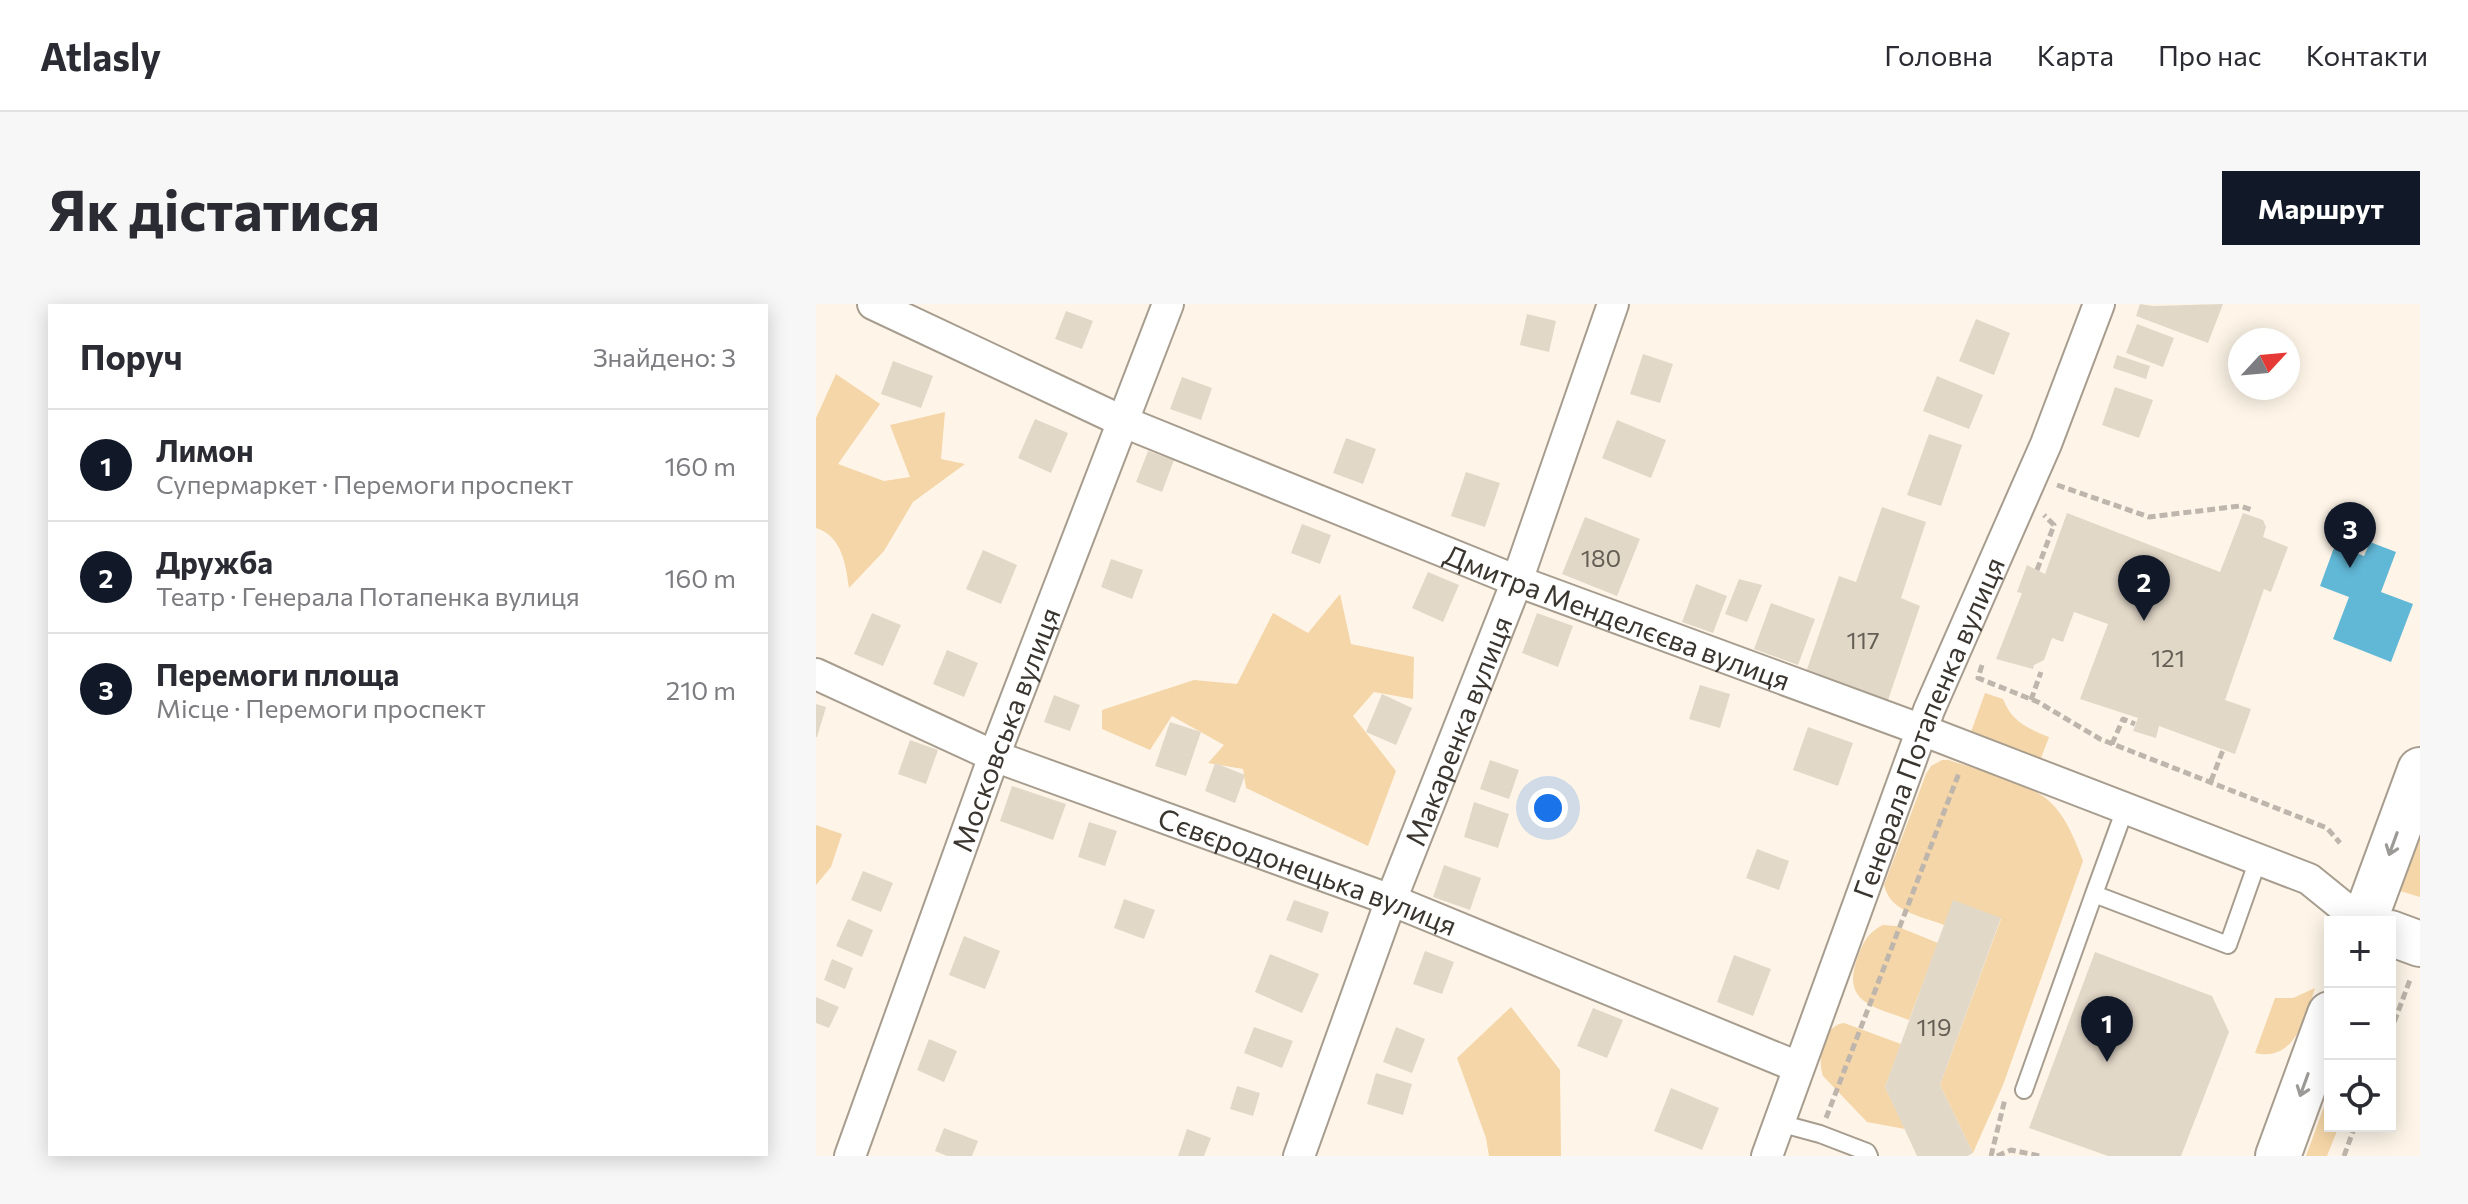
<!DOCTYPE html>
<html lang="uk">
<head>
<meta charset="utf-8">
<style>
  :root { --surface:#fff; --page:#f7f7f7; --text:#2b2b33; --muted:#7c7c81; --line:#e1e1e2; --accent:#111827 }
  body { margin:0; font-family:Commissioner,sans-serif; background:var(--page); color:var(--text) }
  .controls { position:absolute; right:24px; bottom:24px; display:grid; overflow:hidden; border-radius:0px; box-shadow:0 4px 20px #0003 }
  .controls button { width:72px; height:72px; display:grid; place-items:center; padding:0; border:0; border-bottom:2px solid var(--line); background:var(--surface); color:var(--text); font:40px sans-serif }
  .compass { position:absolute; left:1412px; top:24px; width:72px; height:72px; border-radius:50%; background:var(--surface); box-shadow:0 4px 20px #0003; rotate:64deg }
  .you { position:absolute; left:732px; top:504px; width:28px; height:28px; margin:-20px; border:6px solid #fff; border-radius:50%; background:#1a73e8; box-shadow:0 0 0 12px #1a73e833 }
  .badge { display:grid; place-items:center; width:52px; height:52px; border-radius:50%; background:var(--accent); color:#fff; font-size:26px; font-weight:700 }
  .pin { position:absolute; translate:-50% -66px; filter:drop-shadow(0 2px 4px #0008) }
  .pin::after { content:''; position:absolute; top:42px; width:28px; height:24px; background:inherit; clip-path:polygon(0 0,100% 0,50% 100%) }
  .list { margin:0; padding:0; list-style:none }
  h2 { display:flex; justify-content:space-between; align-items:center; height:104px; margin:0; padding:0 32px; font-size:34px }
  h2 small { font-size:26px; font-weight:400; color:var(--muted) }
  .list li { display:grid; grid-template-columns:52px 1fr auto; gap:24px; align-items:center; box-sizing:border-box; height:112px; padding:0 32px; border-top:2px solid var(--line) }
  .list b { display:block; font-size:30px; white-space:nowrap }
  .list p { margin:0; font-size:26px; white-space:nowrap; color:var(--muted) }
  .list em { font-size:26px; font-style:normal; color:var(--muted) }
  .icon { flex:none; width:44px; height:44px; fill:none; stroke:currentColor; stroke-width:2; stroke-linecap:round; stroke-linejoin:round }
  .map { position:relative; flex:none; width:1604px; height:852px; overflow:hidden; border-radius:0px }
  header { display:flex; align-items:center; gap:48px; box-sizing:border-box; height:112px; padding:0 40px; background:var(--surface); border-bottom:2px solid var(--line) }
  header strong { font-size:38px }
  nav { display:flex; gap:44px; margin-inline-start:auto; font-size:28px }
  .intro { display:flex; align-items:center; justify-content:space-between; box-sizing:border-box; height:192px; padding:0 48px }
  h1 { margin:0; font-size:56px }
  .button { padding:20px 36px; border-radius:0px; background:var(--accent); color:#fff; font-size:28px; font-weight:700 }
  main { display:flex; gap:48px; padding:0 48px }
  aside { flex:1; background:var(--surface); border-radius:0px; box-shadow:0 4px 20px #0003 }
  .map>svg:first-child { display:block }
  .green { fill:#f5d6a8 }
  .water { fill:#61b7d6 }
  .building { fill:#e2d8c8 }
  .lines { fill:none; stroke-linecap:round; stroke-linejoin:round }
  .lane-casing { stroke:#a79d8f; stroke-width:20 }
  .street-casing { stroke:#a79d8f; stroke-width:34 }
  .secondary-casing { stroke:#a79d8f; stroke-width:48 }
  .primary-casing { stroke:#a79d8f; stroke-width:48 }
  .path { stroke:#beb6ac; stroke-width:5; stroke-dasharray:8 4; stroke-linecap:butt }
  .lane { stroke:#fff; stroke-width:16 }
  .street { stroke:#fff; stroke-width:30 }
  .secondary { stroke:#fff; stroke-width:44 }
  .primary { stroke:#fff; stroke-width:44 }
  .oneway { stroke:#9c9a97 }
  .labels { text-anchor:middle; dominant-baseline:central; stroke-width:6; stroke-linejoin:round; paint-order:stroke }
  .number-label { font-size:24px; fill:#645e55 }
  .street-label { font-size:28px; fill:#3a352f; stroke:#fff }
</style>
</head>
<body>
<header>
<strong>Atlasly</strong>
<nav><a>Головна</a><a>Карта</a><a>Про нас</a><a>Контакти</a></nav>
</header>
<div class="intro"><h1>Як дістатися</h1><a class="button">Маршрут</a></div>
<main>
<aside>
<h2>Поруч<small>Знайдено: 3</small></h2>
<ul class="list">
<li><span class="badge">1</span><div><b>Лимон</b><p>Супермаркет · Перемоги проспект</p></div><em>160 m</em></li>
<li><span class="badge">2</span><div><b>Дружба</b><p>Театр · Генерала Потапенка вулиця</p></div><em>160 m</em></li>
<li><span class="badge">3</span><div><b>Перемоги площа</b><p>Місце · Перемоги проспект</p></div><em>210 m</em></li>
</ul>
</aside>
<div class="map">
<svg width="1604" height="852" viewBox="0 0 1604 852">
  <rect width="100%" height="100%" fill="#fef5e8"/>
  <path class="green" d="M20 70 64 100 22 160 68 177 94 173 74 121 129 108 125 155 149 160 97 198 68 247 33 284C30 261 26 232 0 224V114Z
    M524 290 535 340 598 353 597 395 558 388 537 412 580 467 552 542 430 484 427 465 392 459 408 441 356 412 334 446 286 425V406L378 376 421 380 457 309 492 329Z
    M1169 389 1187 395C1196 418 1211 424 1233 433L1225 454 1155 428Z
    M1126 456H1133C1159 465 1214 479 1233 497 1250 512 1259 536 1267 557L1187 781 1157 849 1124 781 1185 615 1138 597 1128 621C1105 612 1074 608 1068 581L1110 470 1115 462Z
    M0 521 26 530 15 563 0 581Z
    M1604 524V593L1581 586Z
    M1067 621 1080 622 1122 639 1093 716C1060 703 1025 700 1041 655 1047 639 1051 629 1067 621Z
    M1499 684C1490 712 1479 759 1439 749L1459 694H1477Z
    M695 703 744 766 745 852H673L670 834 641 754Z
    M1028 719 1085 740 1069 783 1089 825 1051 818 1007 772C1001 754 1006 722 1028 719Z
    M1514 786V822H1523L1511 852H1490Z"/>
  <path class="water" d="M1554 238 1580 248 1565 288 1597 300 1575 358 1517 335 1533 293 1504 282 1519 241 1548 252Z"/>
  <path class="building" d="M1324 0 1337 2 1407 0 1392 39 1320 12Z
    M250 7 277 17 266 45 239 35Z
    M711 10 740 17 733 48 704 41Z
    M1160 15 1194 29 1178 71 1143 57Z
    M1321 20 1358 34 1347 63 1310 49Z
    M827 50 857 60 844 99 814 90Z
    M1301 51 1334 62 1330 75 1297 64Z
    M77 57 117 72 105 104 65 90Z
    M1121 72 1167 91 1153 125 1107 107Z
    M366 73 396 84 385 116 354 105Z
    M1299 83 1337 96 1323 134 1286 121Z
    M219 115 252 129 235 169 202 154Z
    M801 116 850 136 835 174 786 154Z
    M1113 130 1146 141 1125 202 1091 191Z
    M530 134 560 145 547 180 517 169Z
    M332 147 358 156 346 188 320 178Z
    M650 168 684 179 669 223 635 212Z
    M1066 203 1110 218 1085 294 1104 302 1071 399 990 368 1023 272 1040 278Z
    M1251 209 1404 268 1427 209 1447 216 1450 223 1447 233 1472 243 1455 288 1448 285 1409 396 1435 405 1419 450 1343 422 1340 434 1317 427 1322 414 1264 395 1292 320 1258 308 1247 338 1236 334 1228 356 1218 361 1217 365 1180 355 1206 289 1201 288 1211 261 1229 270Z
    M769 213 824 235 801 292 746 270Z
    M486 220 515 231 504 260 475 249Z
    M167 246 201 261 185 300 150 285Z
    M295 255 327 266 316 295 285 283Z
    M612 268 643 281 627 318 596 304Z
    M923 275 946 281 931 318 909 310Z
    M880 280 911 292 897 329 866 318Z
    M955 299 999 315 982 361 938 345Z
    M56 309 85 321 67 362 38 350Z
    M721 309 757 322 742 363 706 349Z
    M131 346 162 359 148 393 117 380Z
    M884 381 914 390 904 424 873 415Z
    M566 390 596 404 580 441 550 428Z
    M238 391 264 401 254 427 228 418Z
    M0 400 10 403 1 433H0Z
    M354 418 385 428 370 472 339 462Z
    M992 423 1037 439 1022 482 977 466Z
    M94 436 122 446 110 480 82 470Z
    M674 456 703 466 693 495 664 485Z
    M399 459 429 471 419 499 389 487Z
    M196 482 250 500 237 536 184 517Z
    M658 498 693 510 682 544 648 533Z
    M273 518 301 527 289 562 262 553Z
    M941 545 973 557 963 586 930 574Z
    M628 561 665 574 654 606 617 593Z
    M47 567 77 579 65 608 35 596Z
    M308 595 339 606 328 635 298 624Z
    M478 596 513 608 506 629 470 616Z
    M1137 596 1185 614 1124 781 1157 849 1151 852H1101L1069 783Z
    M32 615 57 626 46 653 20 642Z
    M148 632 184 647 169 685 133 671Z
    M609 647 638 658 626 690 597 680Z
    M1279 648 1396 692 1413 728 1365 852H1292L1213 824Z
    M454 650 503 670 486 709 439 688Z
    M918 651 955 665 937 712 901 698Z
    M16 655 37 664 29 685 8 676Z
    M0 693 23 703 13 724 0 719Z
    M777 704 807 716 791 754 761 742Z
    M438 723 477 737 466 764 428 749Z
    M580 723 609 735 596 769 567 758Z
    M113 735 141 747 128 778 101 766Z
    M560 769 596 780 587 811 551 800Z
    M421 782 444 789 437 812 414 805Z
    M855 784 903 804 886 846 838 827Z
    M128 824 162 837 156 852H131L119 847Z
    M371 825 395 834 388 852H362Z"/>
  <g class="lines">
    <g class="lane-casing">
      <path id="lane" d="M1309 505 1278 590 1412 641 1442 556
        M1208 786 1278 590
        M963 819 1004 830 1051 848 1053 852"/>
    </g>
    <g class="street-casing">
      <g id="street">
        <path id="s1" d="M57 0 308 118 701 277 1106 426 1493 575 1546 618"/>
        <path id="s2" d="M0 370 178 452 575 596 982 763"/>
        <path id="s3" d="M34 852 178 452 352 0"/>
        <path id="s4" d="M483 852 575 596 701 277 797 0"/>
        <path id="s5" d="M951 852 1113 406 1230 140 1283 0"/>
      </g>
    </g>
    <g class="secondary-casing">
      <path id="secondary" d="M1574 629 1604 640"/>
    </g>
    <g class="primary-casing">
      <path id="primary" d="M1548 618 1604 466
        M1462 852 1514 710"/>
    </g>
    <path class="path" d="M1241 181 1333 213 1424 202 1436 206
      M1221 266 1238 221 1228 211
      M1166 361 1162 374 1222 398 1284 435 1511 524 1524 539
      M1215 396 1225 368
      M1296 440 1307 415 1319 420
      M1395 477 1407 446
      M1574 729 1595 673
      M1010 814 1143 469
      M1175 852 1189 795
      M1181 852 1195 846 1224 852
      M1528 852 1539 822"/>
    <use href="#lane" class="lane"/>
    <use href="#street" class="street"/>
    <use href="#secondary" class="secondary"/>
    <use href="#primary" class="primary"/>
  </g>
  <defs><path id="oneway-shaft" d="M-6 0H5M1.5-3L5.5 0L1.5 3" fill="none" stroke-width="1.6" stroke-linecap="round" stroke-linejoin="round" transform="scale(2)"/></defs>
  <g class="oneway">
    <use href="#oneway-shaft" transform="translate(1577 540) rotate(110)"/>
    <use href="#oneway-shaft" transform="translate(1488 781) rotate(110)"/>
  </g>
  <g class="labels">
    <g class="number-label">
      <text x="785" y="253">180</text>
      <text x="1047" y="335">117</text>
      <text x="1352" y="353">121</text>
      <text x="1118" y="722">119</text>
    </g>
    <g class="street-label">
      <text stroke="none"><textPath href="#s1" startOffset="808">Дмитра Менделєєва вулиця</textPath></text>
      <text stroke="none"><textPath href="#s5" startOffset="458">Генерала Потапенка вулиця</textPath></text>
      <text stroke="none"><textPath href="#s3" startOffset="454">Московська вулиця</textPath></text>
      <text stroke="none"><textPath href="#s4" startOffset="454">Макаренка вулиця</textPath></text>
      <text stroke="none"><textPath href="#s2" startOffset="530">Сєвєродонецька вулиця</textPath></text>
    </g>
  </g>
</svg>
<div class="controls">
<button>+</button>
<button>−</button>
<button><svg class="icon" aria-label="locate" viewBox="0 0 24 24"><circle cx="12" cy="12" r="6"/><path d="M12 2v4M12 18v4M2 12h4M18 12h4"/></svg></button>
</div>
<svg class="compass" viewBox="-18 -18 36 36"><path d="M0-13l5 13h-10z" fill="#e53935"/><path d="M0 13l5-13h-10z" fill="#7c7c81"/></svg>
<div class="you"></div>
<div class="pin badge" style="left:1291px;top:758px">1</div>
<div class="pin badge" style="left:1328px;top:317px">2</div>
<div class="pin badge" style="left:1534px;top:264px">3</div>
</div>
</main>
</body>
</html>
